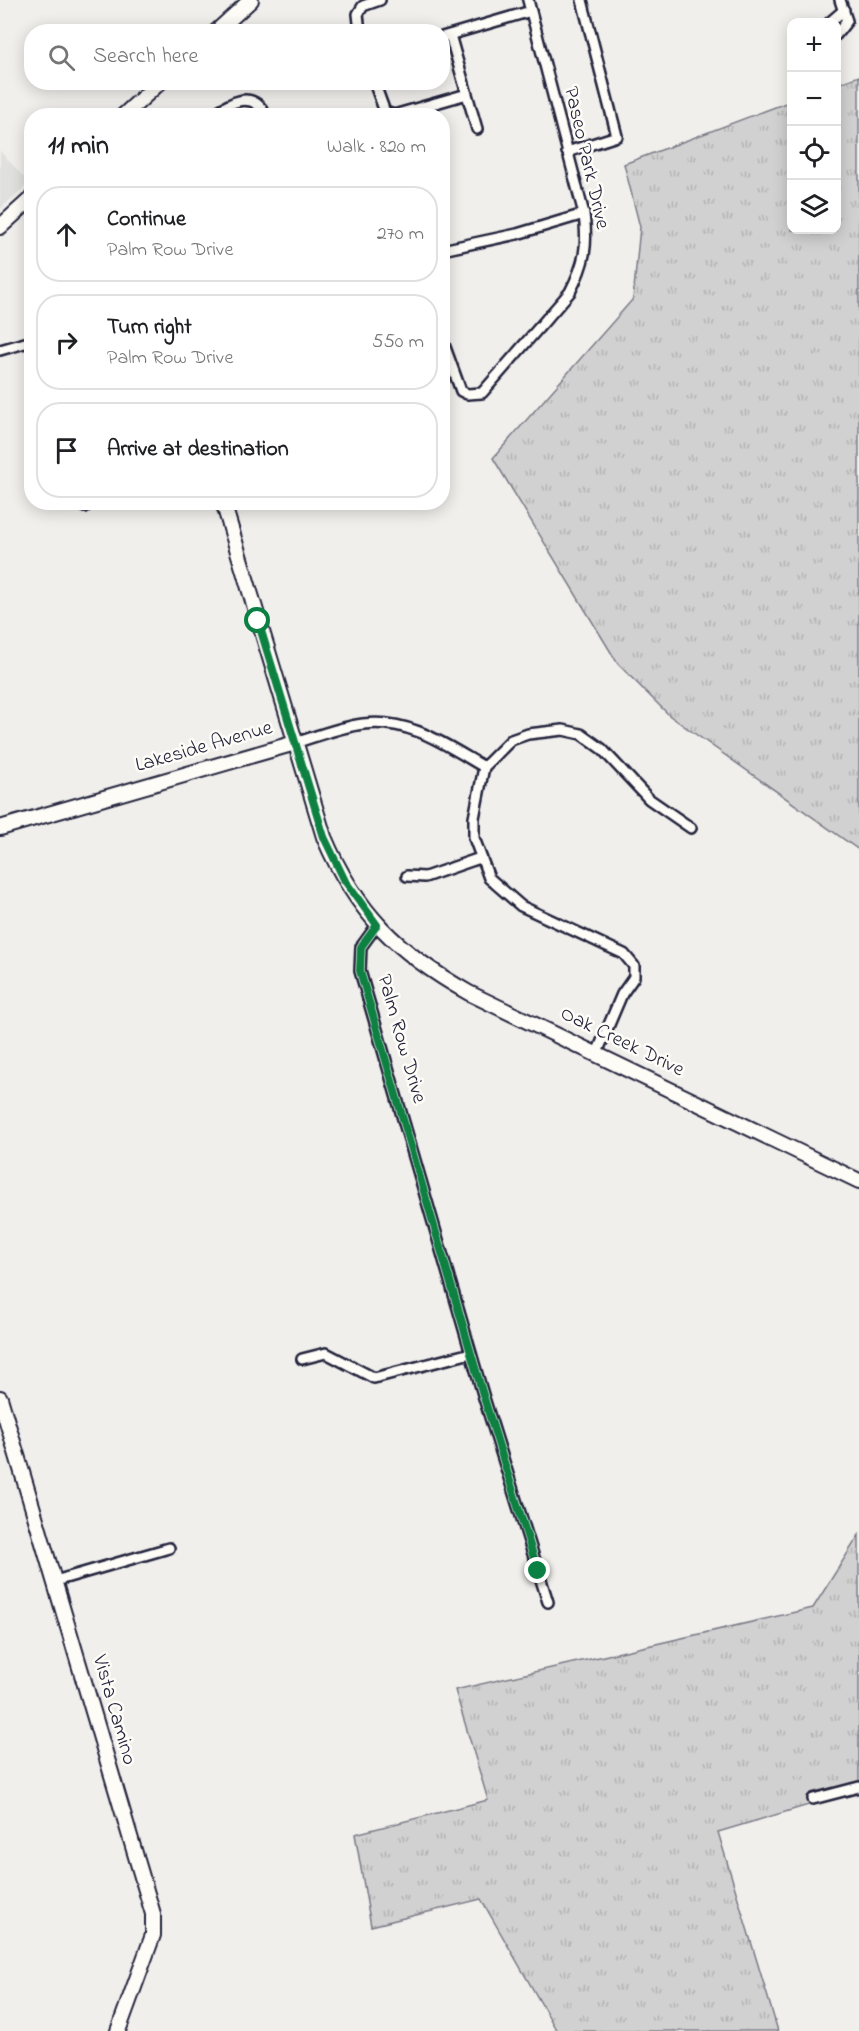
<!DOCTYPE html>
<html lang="en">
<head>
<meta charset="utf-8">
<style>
  :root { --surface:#fff; --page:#f6f6f6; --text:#202124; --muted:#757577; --line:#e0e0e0 }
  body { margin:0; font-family:"Indie Flower",sans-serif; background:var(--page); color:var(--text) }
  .controls { position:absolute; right:18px; top:18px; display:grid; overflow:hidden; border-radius:12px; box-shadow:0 3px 15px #0003 }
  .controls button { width:54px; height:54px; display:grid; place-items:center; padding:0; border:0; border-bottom:2px solid var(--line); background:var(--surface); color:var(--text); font:30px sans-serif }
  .stop { position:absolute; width:18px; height:18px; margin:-14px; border:4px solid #0b8043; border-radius:50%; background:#fff }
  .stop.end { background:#0b8043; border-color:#fff; box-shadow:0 2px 6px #0008 }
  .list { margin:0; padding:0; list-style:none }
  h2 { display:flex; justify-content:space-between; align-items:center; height:78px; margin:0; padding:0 24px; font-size:26px }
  h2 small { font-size:20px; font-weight:400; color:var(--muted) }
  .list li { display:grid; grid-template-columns:39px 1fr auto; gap:18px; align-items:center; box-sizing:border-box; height:96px; margin:0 12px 12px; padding:0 12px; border:2px solid var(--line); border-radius:24px }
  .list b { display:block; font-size:22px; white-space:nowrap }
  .list p { margin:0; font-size:20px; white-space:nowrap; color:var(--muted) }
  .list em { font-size:20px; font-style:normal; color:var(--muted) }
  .icon { flex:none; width:33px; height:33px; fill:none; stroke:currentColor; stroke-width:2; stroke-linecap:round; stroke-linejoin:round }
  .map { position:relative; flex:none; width:859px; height:2031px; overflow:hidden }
  .search { position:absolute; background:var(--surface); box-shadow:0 3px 15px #0003; left:24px; top:24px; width:426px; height:66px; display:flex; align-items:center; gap:15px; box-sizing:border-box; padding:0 21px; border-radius:24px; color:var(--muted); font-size:22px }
  .panel { position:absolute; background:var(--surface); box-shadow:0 3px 15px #0003; left:24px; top:108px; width:426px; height:402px; border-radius:24px }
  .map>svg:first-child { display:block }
  .built { fill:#e0e0df }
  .grass { fill:url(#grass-tufts); stroke:#7a7a86; stroke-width:1.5 }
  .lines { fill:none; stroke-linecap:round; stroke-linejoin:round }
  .street-casing { stroke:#22223b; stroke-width:14 }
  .secondary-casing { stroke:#22223b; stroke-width:18 }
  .street { stroke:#fdfcf7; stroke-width:9 }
  .secondary { stroke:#fdfcf7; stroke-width:14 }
  .route { stroke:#0b8043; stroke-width:8 }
  .labels { text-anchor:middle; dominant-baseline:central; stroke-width:5; stroke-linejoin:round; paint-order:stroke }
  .street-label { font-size:21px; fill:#22223b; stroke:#fdfcf7 }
</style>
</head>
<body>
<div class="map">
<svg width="859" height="2031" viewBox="0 0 859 2031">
  <defs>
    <pattern id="grass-tufts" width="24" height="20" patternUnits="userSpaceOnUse" patternTransform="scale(1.5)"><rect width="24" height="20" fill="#d2d1d1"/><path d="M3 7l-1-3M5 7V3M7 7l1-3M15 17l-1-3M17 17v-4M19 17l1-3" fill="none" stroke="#b4b3b4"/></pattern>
  </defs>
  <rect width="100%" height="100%" fill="#f0efec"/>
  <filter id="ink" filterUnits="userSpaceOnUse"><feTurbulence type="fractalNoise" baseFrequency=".0167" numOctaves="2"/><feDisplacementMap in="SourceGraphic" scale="12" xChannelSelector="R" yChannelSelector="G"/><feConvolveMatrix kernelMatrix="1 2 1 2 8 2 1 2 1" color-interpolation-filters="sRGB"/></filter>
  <g filter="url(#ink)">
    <path class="built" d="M0 151 29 183 0 209Z"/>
    <path class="grass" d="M859 76V850L670 716 618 664 493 458 633 299 640 227 624 164 791 101 792 230H836L837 84Z
      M859 1535V1790L718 1832 778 2031H557L481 1899 371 1926 355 1834 488 1800 455 1690 813 1608Z"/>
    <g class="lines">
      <g class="street-casing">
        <path id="street" d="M830 22 844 10
          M360 32 358 14 363 6 380 0
          M450 35 477 129
          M836 35 847 21 840 0
          M442 37 531 11
          M374 82 385 112 394 115 467 94
          M211 116C229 103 253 88 266 116
          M567 152 617 136 582 0
          M442 250 517 234 584 214
          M442 339 461 391 467 394 482 393 570 292C585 263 588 246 584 214L528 0
          M0 350 32 341
          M83 502 85 507
          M295 743C317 736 340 727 363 724 409 718 446 745 484 767
          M407 876 425 877 480 858
          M377 925 361 947 360 971 484 1398 548 1602
          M597 1053 622 994 634 977V966L624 954 521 906 489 878 474 838V818L484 767 511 740 528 734 563 730 581 734 602 749 649 799 691 828
          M302 1359 326 1353 374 1378 471 1353
          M55 1581 169 1548
          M813 1799 859 1787"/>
      </g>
      <g class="secondary-casing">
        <path id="secondary" d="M216 32 251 0
          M123 116 160 82
          M0 227 32 198
          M223 502 324 837C356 913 398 953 469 993L859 1181
          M0 828 295 743
          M0 1398 153 1914V1935L118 2031"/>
      </g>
      <use href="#street" class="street"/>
      <use href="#secondary" class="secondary"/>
    </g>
  </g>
  <g class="lines" filter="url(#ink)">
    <path class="route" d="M258 621 324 837 345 881 377 925 361 947 360 971 484 1398 538 1571"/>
  </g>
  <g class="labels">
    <g class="street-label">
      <text transform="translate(586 158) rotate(77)">Paseo Park Drive</text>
      <text transform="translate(204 747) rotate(-16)">Lakeside Avenue</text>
      <text transform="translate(401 1039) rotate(74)">Palm Row Drive</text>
      <text transform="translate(622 1042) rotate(26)">Oak Creek Drive</text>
      <text transform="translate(114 1710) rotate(74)">Vista Camino</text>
    </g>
  </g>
</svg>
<div class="controls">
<button>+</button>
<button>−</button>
<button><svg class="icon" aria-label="locate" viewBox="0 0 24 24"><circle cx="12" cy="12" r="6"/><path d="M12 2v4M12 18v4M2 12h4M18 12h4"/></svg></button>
<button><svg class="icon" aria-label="layers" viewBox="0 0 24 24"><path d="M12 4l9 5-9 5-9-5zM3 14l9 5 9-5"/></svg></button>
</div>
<div class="stop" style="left:258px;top:621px"></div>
<div class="stop end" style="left:538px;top:1571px"></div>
<div class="search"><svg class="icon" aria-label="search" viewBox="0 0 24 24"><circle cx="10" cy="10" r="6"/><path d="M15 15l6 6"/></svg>Search here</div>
<section class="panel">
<h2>11 min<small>Walk · 820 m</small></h2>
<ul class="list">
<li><svg class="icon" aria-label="ahead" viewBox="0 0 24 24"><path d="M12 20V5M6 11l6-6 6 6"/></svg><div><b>Continue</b><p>Palm Row Drive</p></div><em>270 m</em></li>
<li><svg class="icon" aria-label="right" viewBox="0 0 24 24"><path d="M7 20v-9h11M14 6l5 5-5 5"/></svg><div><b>Turn right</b><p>Palm Row Drive</p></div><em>550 m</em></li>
<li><svg class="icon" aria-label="arrive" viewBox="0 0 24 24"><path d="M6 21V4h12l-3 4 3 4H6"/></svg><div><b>Arrive at destination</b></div></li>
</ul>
</section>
</div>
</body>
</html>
